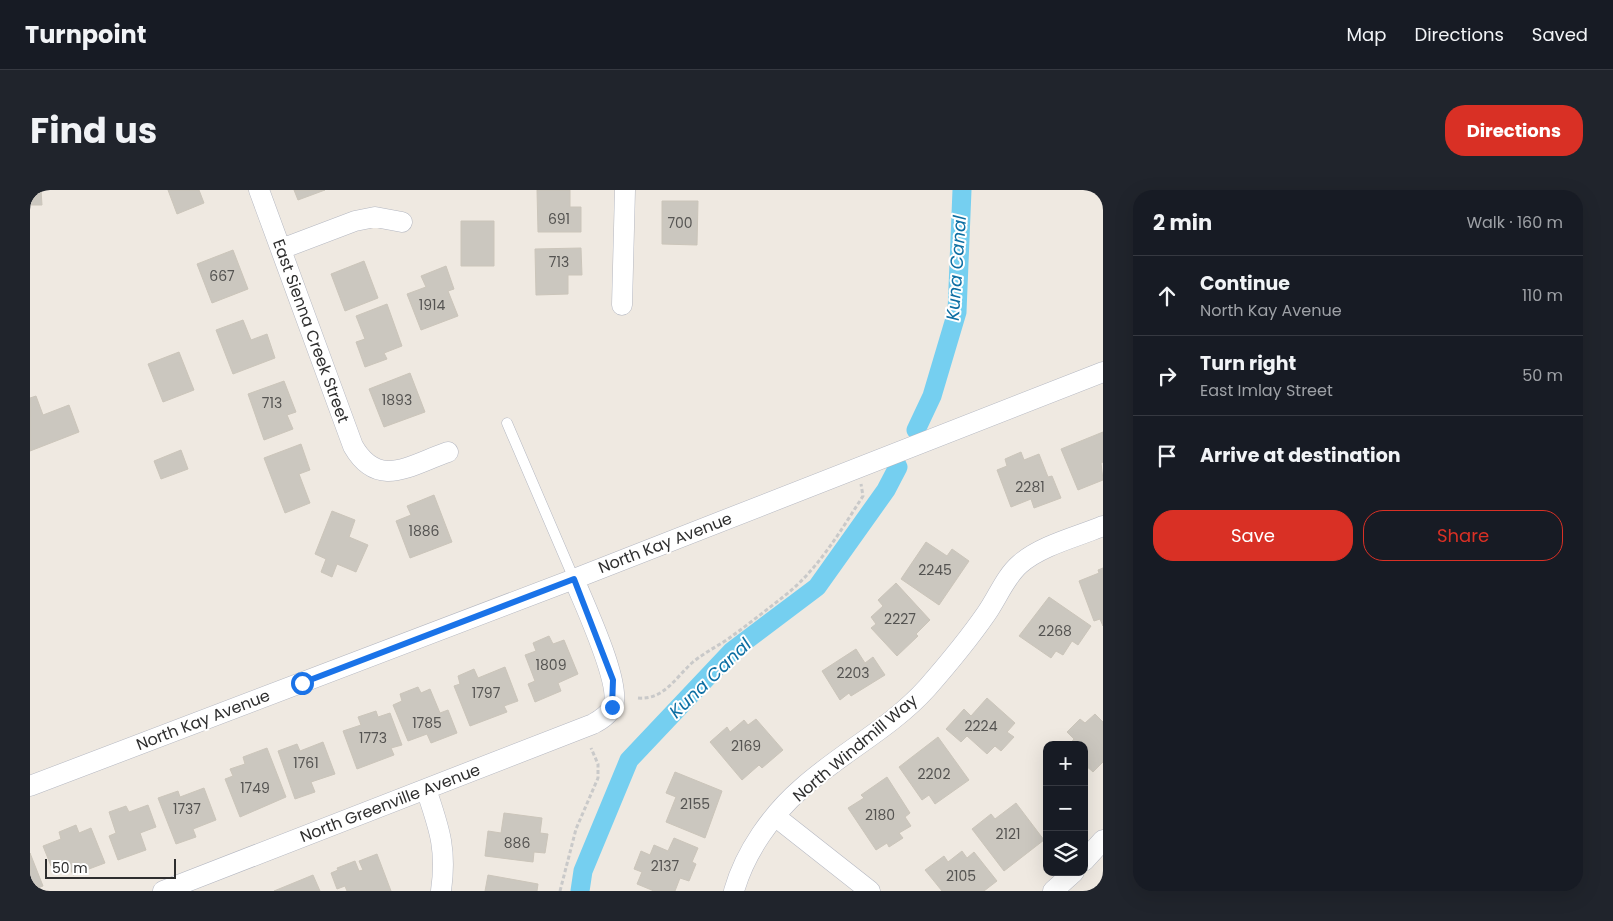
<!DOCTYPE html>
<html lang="en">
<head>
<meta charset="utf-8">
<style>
  :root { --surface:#171b24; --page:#20242c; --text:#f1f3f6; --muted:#9ea1a6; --line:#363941; --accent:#d93025 }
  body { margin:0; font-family:Poppins,sans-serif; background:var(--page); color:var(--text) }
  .controls { position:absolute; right:15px; bottom:15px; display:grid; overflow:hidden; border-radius:10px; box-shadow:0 5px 20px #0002 }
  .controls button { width:45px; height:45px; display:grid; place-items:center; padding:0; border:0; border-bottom:1px solid var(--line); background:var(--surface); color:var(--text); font:25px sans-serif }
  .scale { position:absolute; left:15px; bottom:12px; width:131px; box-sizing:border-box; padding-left:5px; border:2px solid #2e2e2e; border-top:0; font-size:14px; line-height:18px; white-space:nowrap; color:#2e2e2e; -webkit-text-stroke:4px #fff; paint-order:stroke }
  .stop { position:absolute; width:15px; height:15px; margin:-11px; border:4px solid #1a73e8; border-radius:50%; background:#fff }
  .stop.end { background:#1a73e8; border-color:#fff; box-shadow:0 1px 5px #0008 }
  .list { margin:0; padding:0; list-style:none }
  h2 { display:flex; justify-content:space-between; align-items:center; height:65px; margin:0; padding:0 20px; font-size:21px }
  h2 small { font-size:16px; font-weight:400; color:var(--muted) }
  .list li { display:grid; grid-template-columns:32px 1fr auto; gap:15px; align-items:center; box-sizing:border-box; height:80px; padding:0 20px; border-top:1px solid var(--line) }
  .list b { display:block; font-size:19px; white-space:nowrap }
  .list p { margin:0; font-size:16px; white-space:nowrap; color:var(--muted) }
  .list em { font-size:16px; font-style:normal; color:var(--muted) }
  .actions { display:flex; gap:10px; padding:15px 20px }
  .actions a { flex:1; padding:11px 0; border:1px solid var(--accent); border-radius:20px; text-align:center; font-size:18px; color:var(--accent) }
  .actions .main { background:var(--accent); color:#fff }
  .icon { flex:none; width:28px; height:28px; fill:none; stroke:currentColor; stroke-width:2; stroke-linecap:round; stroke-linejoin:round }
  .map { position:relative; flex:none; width:1073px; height:701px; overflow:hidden; border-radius:20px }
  header { display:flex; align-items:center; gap:30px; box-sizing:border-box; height:70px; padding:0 25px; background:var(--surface); border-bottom:1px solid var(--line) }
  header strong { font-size:24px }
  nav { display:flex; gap:28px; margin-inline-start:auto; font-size:18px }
  .intro { display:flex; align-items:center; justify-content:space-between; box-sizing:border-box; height:120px; padding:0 30px }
  h1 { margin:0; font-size:35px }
  .button { padding:12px 22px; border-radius:20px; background:var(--accent); color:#fff; font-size:18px; font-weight:700 }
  main { display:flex; gap:30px; padding:0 30px }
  aside { flex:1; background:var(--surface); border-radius:20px; box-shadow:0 5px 20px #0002 }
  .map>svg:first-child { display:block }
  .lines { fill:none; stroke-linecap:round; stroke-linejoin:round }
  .canal { stroke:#75cff0; stroke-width:19 }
  .building { fill:#cbc7bf; stroke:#cbc5ba }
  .lane-casing { stroke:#b4b7c1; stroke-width:11 }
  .street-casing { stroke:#b4b7c1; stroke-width:21 }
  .path { stroke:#c9c9c9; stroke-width:3; stroke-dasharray:4 2.5; stroke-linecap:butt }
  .lane { stroke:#fff; stroke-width:10 }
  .street { stroke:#fff; stroke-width:20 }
  .route { stroke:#1a73e8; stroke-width:6 }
  .labels { text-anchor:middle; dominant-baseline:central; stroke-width:4; stroke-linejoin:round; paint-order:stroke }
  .number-label { font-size:14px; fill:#555452 }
  .street-label { font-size:16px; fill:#2e2e2e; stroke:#fff }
  .water-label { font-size:18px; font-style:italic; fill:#0d6fa3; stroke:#fff }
</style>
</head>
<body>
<header>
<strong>Turnpoint</strong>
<nav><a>Map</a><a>Directions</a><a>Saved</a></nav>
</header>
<div class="intro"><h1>Find us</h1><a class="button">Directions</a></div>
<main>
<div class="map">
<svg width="1073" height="701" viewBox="0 0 1073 701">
  <rect width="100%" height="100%" fill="#efe9e1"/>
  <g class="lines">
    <path class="canal" d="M886 240 902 206 927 122 932 0
      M550 701 553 681 599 570 702 461 787 397 856 300 868 277"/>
  </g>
  <path class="building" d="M0 0H11L12 15H0Z
    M138 0H169L174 13 147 24Z
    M264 0H295L268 10Z
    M507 0H540V17H551V42H508Z
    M632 11H668L667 55 632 54Z
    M431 31H464V76H431Z
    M551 58 552 85H538V104L506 105 505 59Z
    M203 60 218 99 182 113 167 74Z
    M334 71 348 108 315 121 301 84Z
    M416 76 424 99 418 101 428 126 391 140 377 104 396 97 391 86Z
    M357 114 372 156 354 163 357 169 335 177 326 152 335 149 326 126Z
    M213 130 221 150 237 144 245 168 203 184 186 140Z
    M149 162 164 200 133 212 118 174Z
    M380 183 395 222 354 237 339 199Z
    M254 191 266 222 257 225 263 239 234 250 218 204Z
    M6 206 13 225 39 215 49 242 0 261V208Z
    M1073 242V272L1071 273 1073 290 1048 300 1031 259Z
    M271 254 280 280 269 284 280 313 255 323 234 268Z
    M151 260 158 279 131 289 124 271Z
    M991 262 994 270 1009 264 1018 287 1022 286 1031 308 1004 318 1001 309 981 317 967 280 977 276 975 269Z
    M404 305 422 352 380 368 366 331 381 325 377 316Z
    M302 321 325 330 319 347 338 355 326 382 307 374 302 387 291 382 296 369 285 364Z
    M896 352 917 366 922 359 939 371 909 415 871 389Z
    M1073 378V436L1070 429 1064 431 1049 391 1069 383 1068 380Z
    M866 393 900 430 886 444 888 446 867 466 841 438 846 434 841 427 853 416 848 410Z
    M1019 407 1061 436 1048 455 1042 451 1033 465 1026 461 1021 468 989 446Z
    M519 446 523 454 534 450 548 484 528 493 531 501 505 512 498 494 505 491 495 465 506 461 503 453Z
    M826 459 835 473 843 467 855 485 821 506 819 503 810 510 792 481Z
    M475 477 488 511 474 516 477 522 440 536 424 496 430 494 428 486 444 479 448 488Z
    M388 497 391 503 400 499 410 523 418 520 427 543 401 553 397 544 378 551 363 515 372 511 370 504Z
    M957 508 985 533 977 542 984 547 971 561 965 556 957 564 937 546 931 552 916 539 934 519 941 526Z
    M346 521 348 527 360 523 372 555 361 558 364 565 327 579 313 541 331 535 328 527Z
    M1065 524 1073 532V572L1063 582 1054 574V555H1039L1044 549 1037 542 1050 529 1055 533Z
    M726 529 753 560 732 578 729 575 712 590 680 552 697 537 700 542 714 530 718 535Z
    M908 547 939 590 905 614 899 605 892 610 869 577Z
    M293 552 305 584 281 592 285 602 265 609 248 561 267 554 270 561Z
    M237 558 256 607 210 627 195 589 203 586 200 579 215 574 213 567Z
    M645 582 692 601 675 648 636 632 646 607 636 603Z
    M857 587 880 623 875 627 881 636 869 643 873 648 859 657 857 653 846 660 818 618 834 608 831 605Z
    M174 598 186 630 163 639 166 647 146 654 128 608 148 601 150 607Z
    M986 613 1014 650 974 681 942 639 961 624 965 629Z
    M118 615 126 637 110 643 116 660 88 670 79 646 86 643 79 622 96 616 99 622Z
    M474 623 512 628 510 643 518 644 515 663 504 662 503 672 455 666 458 641 471 643Z
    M46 635 49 643 61 638 75 673 43 685 37 670 21 676 13 656 31 649 29 642Z
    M644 648 668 658 662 672 666 674 659 691 650 688 645 701H624L607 694 612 682 604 679 611 661 620 665 624 655 638 661Z
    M932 661 937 668 944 662 967 691 954 701H912L895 680 914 666 918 672Z
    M0 663 13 696 0 701Z
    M347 664 361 701H317L315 696 307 699 301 683 308 680 307 678 325 671 329 681 333 680 329 671Z
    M283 685 290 701H244Z
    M458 685 508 694 507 701H455Z"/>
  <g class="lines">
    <g class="lane-casing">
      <path id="lane" d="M477 233 544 389"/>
    </g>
    <g class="street-casing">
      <path id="street" d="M229 0 323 256C348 300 380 275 418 262
        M251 59 325 31 345 27 372 32
        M592 115 595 0
        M0 596 544 389 1073 182
        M396 599C409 638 417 658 411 701
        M746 627 840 701
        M1054 671 1073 650
        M133 701 563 534C570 530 579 525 583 516 592 494 554 414 544 389
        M704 701C715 662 742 624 772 598 812 562 861 538 897 498 918 474 938 450 956 424 968 407 975 387 990 374 1012 355 1047 347 1073 336
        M1023 701 1044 682"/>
    </g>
    <path class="path" d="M608 508C634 510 645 488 663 472 674 463 686 457 698 449 716 436 735 421 753 407 787 381 810 342 833 306L831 294
      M530 701 546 639 568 588V574L561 558"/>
    <use href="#lane" class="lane"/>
    <use href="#street" class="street"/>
  </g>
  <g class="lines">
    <path class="route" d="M272 493 544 389 583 490 582 517"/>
  </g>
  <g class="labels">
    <g class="number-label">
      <text x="529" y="29">691</text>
      <text x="650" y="33">700</text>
      <text x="529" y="72">713</text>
      <text x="192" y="86">667</text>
      <text x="402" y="115">1914</text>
      <text x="367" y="210">1893</text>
      <text x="242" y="213">713</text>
      <text x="1000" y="297">2281</text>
      <text x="394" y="341">1886</text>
      <text x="905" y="380">2245</text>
      <text x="870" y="429">2227</text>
      <text x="1025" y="441">2268</text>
      <text x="521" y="475">1809</text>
      <text x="823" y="483">2203</text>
      <text x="456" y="503">1797</text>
      <text x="397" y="533">1785</text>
      <text x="951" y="536">2224</text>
      <text x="343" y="548">1773</text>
      <text x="716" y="556">2169</text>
      <text x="276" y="573">1761</text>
      <text x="904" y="584">2202</text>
      <text x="225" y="598">1749</text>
      <text x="665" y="614">2155</text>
      <text x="157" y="619">1737</text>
      <text x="850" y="625">2180</text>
      <text x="978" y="644">2121</text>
      <text x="487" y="653">886</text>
      <text x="635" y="676">2137</text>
      <text x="931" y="686">2105</text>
    </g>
    <g class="street-label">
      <text transform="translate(281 141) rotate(70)">East Sienna Creek Street</text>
      <text transform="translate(635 353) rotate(-21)">North Kay Avenue</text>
      <text transform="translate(173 530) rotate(-21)">North Kay Avenue</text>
      <text transform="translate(825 558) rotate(-40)">North Windmill Way</text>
      <text transform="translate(360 613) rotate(-21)">North Greenville Avenue</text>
    </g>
    <g class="water-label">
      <text transform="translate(926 78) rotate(-86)">Kuna Canal</text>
      <text transform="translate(680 488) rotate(-44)">Kuna Canal</text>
    </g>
  </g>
</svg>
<div class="controls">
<button>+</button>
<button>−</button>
<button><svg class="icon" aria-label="layers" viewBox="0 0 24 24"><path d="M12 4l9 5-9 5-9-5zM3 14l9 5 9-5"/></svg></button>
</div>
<div class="scale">50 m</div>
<div class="stop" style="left:272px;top:493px"></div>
<div class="stop end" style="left:582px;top:517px"></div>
</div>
<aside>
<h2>2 min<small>Walk · 160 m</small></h2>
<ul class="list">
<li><svg class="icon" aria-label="ahead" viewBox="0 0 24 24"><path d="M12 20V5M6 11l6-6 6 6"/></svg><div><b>Continue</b><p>North Kay Avenue</p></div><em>110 m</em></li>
<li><svg class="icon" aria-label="right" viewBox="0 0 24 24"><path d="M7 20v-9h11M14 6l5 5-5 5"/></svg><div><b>Turn right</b><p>East Imlay Street</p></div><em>50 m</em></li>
<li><svg class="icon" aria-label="arrive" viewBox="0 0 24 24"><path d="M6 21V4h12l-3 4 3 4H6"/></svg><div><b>Arrive at destination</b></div></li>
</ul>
<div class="actions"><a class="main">Save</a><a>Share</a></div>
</aside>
</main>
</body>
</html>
